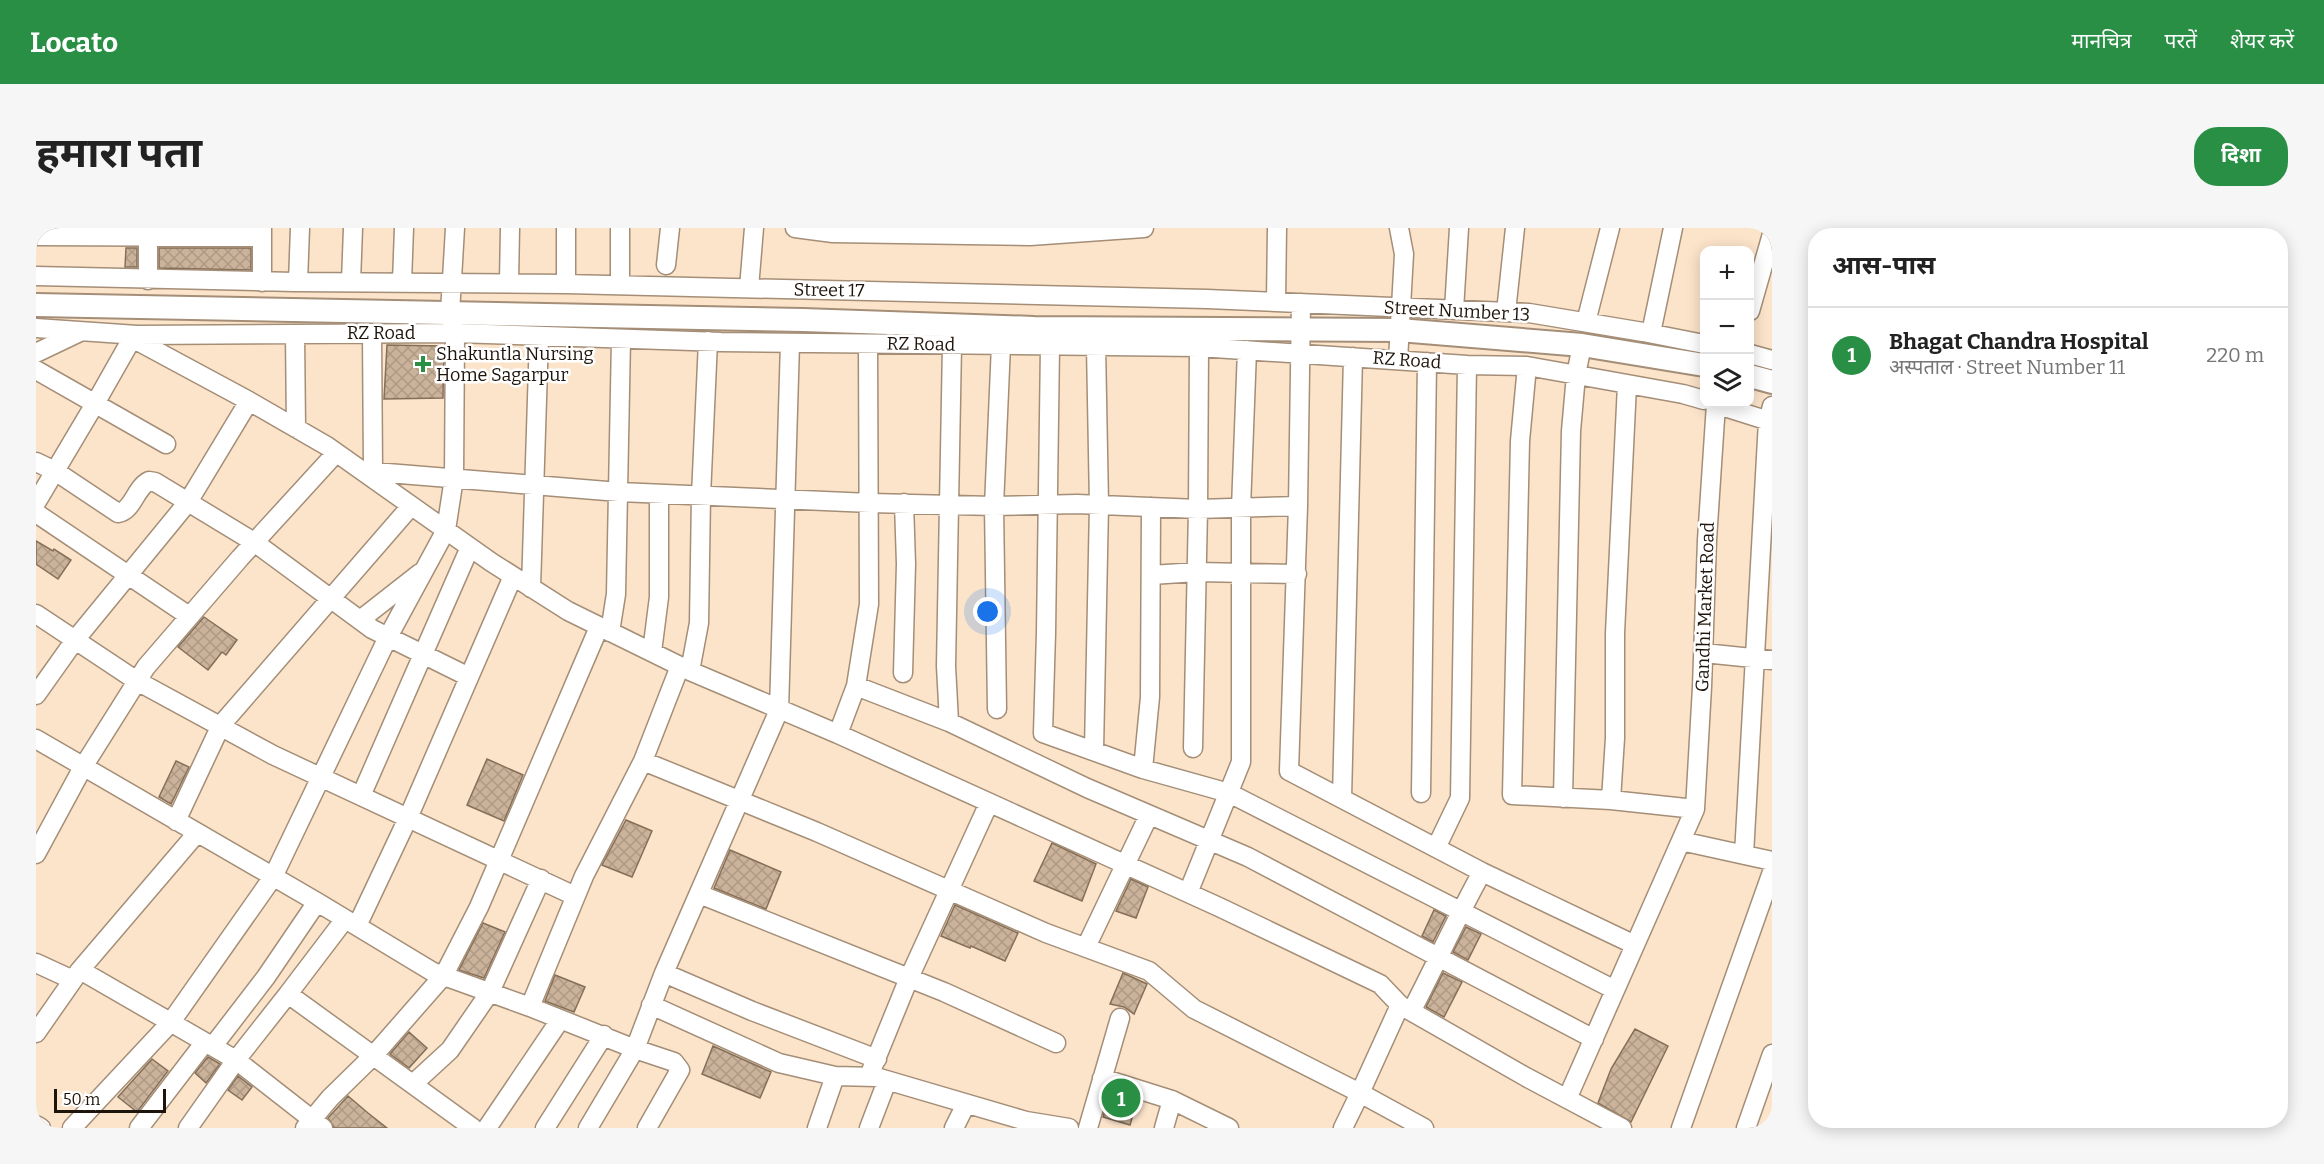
<!DOCTYPE html>
<html lang="hi">
<head>
<meta charset="utf-8">
<style>
  :root { --surface:#fff; --page:#f6f6f6; --text:#222; --muted:#767676; --line:#e0e0e0; --accent:#288f45 }
  body { margin:0; font-family:Bitter,"Noto Sans Devanagari",serif; background:var(--page); color:var(--text) }
  .controls { position:absolute; right:18px; top:18px; display:grid; overflow:hidden; border-radius:12px; box-shadow:0 3px 15px #0003 }
  .controls button { width:54px; height:54px; display:grid; place-items:center; padding:0; border:0; border-bottom:2px solid var(--line); background:var(--surface); color:var(--text); font:30px sans-serif }
  .scale { position:absolute; left:18px; bottom:15px; width:112px; box-sizing:border-box; padding-left:6px; border:3px solid #1d140b; border-top:0; font-size:16px; line-height:21px; white-space:nowrap; color:#1d140b; -webkit-text-stroke:4px #fff; paint-order:stroke }
  .you { position:absolute; left:952px; top:384px; width:21px; height:21px; margin:-15px; border:4px solid #fff; border-radius:50%; background:#1a73e8; box-shadow:0 0 0 9px #1a73e833 }
  .badge { display:grid; place-items:center; width:39px; height:39px; border-radius:50%; background:var(--accent); color:#fff; font-size:20px; font-weight:700 }
  .pin { position:absolute; translate:-50% -50%; border:3px solid #fff; box-shadow:0 2px 6px #0006 }
  .list { margin:0; padding:0; list-style:none }
  h2 { display:flex; justify-content:space-between; align-items:center; height:78px; margin:0; padding:0 24px; font-size:26px }
  h2 small { font-size:20px; font-weight:400; color:var(--muted) }
  .list li { display:grid; grid-template-columns:39px 1fr auto; gap:18px; align-items:center; box-sizing:border-box; height:96px; padding:0 24px; border-top:2px solid var(--line) }
  .list b { display:block; font-size:22px; white-space:nowrap }
  .list p { margin:0; font-size:20px; white-space:nowrap; color:var(--muted) }
  .list em { font-size:20px; font-style:normal; color:var(--muted) }
  .icon { flex:none; width:33px; height:33px; fill:none; stroke:currentColor; stroke-width:2; stroke-linecap:round; stroke-linejoin:round }
  .map { position:relative; flex:none; width:1736px; height:900px; overflow:hidden; border-radius:24px }
  header { display:flex; align-items:center; gap:36px; box-sizing:border-box; height:84px; padding:0 30px; background:var(--accent); color:#fff }
  header strong { font-size:28px }
  nav { display:flex; gap:33px; margin-inline-start:auto; font-size:21px }
  .intro { display:flex; align-items:center; justify-content:space-between; box-sizing:border-box; height:144px; padding:0 36px }
  h1 { margin:0; font-size:42px }
  .button { padding:15px 27px; border-radius:24px; background:var(--accent); color:#fff; font-size:21px; font-weight:700 }
  main { display:flex; gap:36px; padding:0 36px }
  aside { flex:1; background:var(--surface); border-radius:24px; box-shadow:0 3px 15px #0003 }
  .map>svg:first-child { display:block }
  .building { fill:url(#building-cross-hatch); stroke:#856f59; stroke-width:1.5 }
  .lines { fill:none; stroke-linecap:round; stroke-linejoin:round }
  .minor-casing { stroke:#a48e77; stroke-width:21 }
  .tertiary-casing { stroke:#a48e77; stroke-width:26 }
  .minor { stroke:#fff; stroke-width:18 }
  .tertiary { stroke:#fff; stroke-width:22 }
  .poi-dot { fill:#288f45; stroke:#fff; stroke-width:2 }
  .labels { text-anchor:middle; dominant-baseline:central; stroke-width:5; stroke-linejoin:round; paint-order:stroke }
  .street-label { font-size:18px; fill:#1d140b; stroke:#fff }
  .poi-label { font-size:18px; fill:#1d140b; stroke:#fff; text-anchor:start }
</style>
</head>
<body>
<header>
<strong>Locato</strong>
<nav><a>मानचित्र</a><a>परतें</a><a>शेयर करें</a></nav>
</header>
<div class="intro"><h1>हमारा पता</h1><a class="button">दिशा</a></div>
<main>
<div class="map">
<svg width="1736" height="900" viewBox="0 0 1736 900">
  <defs>
    <pattern id="building-cross-hatch" width="8" height="8" patternUnits="userSpaceOnUse" patternTransform="scale(1.5)"><rect width="8" height="8" fill="#cbb39b"/><path d="M0 0l8 8M0 8l8-8" fill="none" stroke="#ae9984"/></pattern>
  </defs>
  <rect width="100%" height="100%" fill="#fce4cb"/>
  <path class="building" d="M90 20H101V39H89Z
    M123 20H215V42L123 40Z
    M351 117 408 118 407 170 348 171Z
    M0 313 17 323 18 321 35 332 22 351 0 336Z
    M168 389 201 412 190 427 186 424 172 442 142 419Z
    M451 531 487 547 468 593 431 577Z
    M140 533 153 539 135 576 123 569Z
    M590 592 616 603 596 649 566 637Z
    M1016 615 1060 636 1046 673 998 653Z
    M694 622 745 644 730 681 678 660Z
    M1095 651 1112 659 1100 690 1080 683Z
    M919 677 982 705 969 733 935 718 934 720 905 708Z
    M1398 682 1410 688 1397 714 1386 708Z
    M447 695 469 704 448 750 423 742Z
    M1430 699 1445 706 1432 732 1417 724Z
    M1087 745 1111 756 1098 786 1088 779 1074 776Z
    M1407 745 1426 754 1408 789 1390 779Z
    M519 747 549 759 538 784 509 773Z
    M1599 801 1632 818 1595 894 1562 875 1575 841Z
    M373 804 391 820 373 840 354 826Z
    M677 818 735 844 724 870 666 846Z
    M172 829 184 836 170 855 159 845Z
    M116 831 132 843 101 884 82 869Z
    M202 848 216 859 206 872 192 862Z
    M1074 864 1101 873 1094 897 1067 889Z
    M312 868 332 885 351 900H298L292 890Z"/>
  <g class="lines">
    <g class="minor-casing">
      <path id="minor" d="M112 0V52
        M584 0V57
        M759 0 797 5 994 8 1108 0
        M0 8 226 9
        M630 37 634 0
        M0 48 258 54 530 56 1171 71 1493 85 1607 104 1668 116
        M226 54V0
        M262 54 264 0
        M315 54 317 0
        M366 54 368 0
        M473 55 474 0
        M530 56V0
        M713 60 718 0
        M1240 74 1241 0
        M1418 82 1423 0
        M1714 83 1736 6
        M1470 84 1479 0
        M1550 94 1574 0
        M0 100 101 107 419 105 685 114 1163 119 1431 137 1491 138 1647 166 1668 172
        M336 105 337 243
        M1615 105 1637 0
        M259 106 260 200
        M96 110 213 173 291 218 455 334 532 383 654 443 802 506 1183 679 1344 756 1364 777 1490 849 1586 900
        M1014 118 1010 405 1007 505 1107 541 1193 565 1579 762
        M0 125 44 104
        M1714 126 1736 132
        M1362 132 1368 26 1363 0
        M1491 138 1484 213 1476 567 1575 572
        M0 142 130 216
        M1591 157 1579 405V510L1575 572 1659 581
        M1679 176 1736 194
        M0 234 19 243 82 285C97 283 99 260 113 253L119 254 218 314 336 401 433 449
        M327 243 583 264 834 275 958 278 1041 276 1162 281 1262 278 1253 543 1446 644 1599 717
        M0 275 60 174 98 107
        M1262 278 1265 75
        M0 285 153 388
        M1115 347 1161 344 1261 346
        M495 360 503 108
        M0 386 101 453 237 527 539 668
        M324 392 384 345
        M574 404 580 366 585 111
        M616 424 623 369V266
        M1668 425 1736 432
        M654 443 663 395 665 268 672 113
        M867 445 870 336 868 275
        M820 458 913 494 1051 560 1212 629 1558 811
        M0 467 39 412 152 274 213 173
        M961 481 958 278 965 117
        M913 494 910 438 916 117 918 106
        M802 506 820 458 833 376 832 116
        M0 511 281 674 397 744 494 779 599 821 628 745 743 482 754 115
        M1157 520 1162 281 1163 119
        M1058 522 1063 277 1060 118
        M607 533 644 438
        M1107 541 1114 469 1115 279
        M1385 565 1391 134
        M325 568 434 319
        M1306 570 1317 129
        M1527 570 1535 203 1540 147 1546 117
        M140 593 185 497 375 278
        M1645 613 1736 633
        M1400 620 1424 570 1431 137
        M0 626 47 539 110 439 204 330 300 225
        M1708 627 1732 193 1736 178
        M1152 665 1205 534V280L1211 122
        M663 666 908 764 1020 815
        M321 698 372 590 477 348
        M1050 719 1113 587
        M0 735 37 752
        M44 742 200 832 252 766 437 900
        M628 745 716 783 841 831
        M252 766 309 691
        M615 777 743 835 799 848 840 849 990 893 1033 900
        M1364 777 1324 865 1388 900
        M494 779 548 648 607 533 781 604 1010 705 1113 743 1158 781 1324 865 1307 900
        M1376 782C1400 736 1421 689 1446 644
        M0 805 44 742 161 605
        M177 818 230 749 281 674
        M833 848 873 750 953 575
        M1066 850 1136 872 1193 900
        M377 856 414 822 454 764 505 651
        M1531 871 1659 581 1666 459 1671 312 1680 176
        M0 897 5 900
        M36 900 135 794 237 649 352 409 410 302 418 250 419 105 414 85 419 0
        M103 900 169 814
        M152 900 200 832 287 900
        M269 900 294 870 338 827 408 747 443 679 563 399
        M451 900 524 792
        M509 900 568 807
        M552 900 599 821 638 834 644 842 611 900
        M781 900 799 848
        M833 900 851 853
        M918 900 930 876
        M1052 900 1084 790
        M1128 900 1136 872
        M1645 900 1736 644
        M1710 900 1736 826"/>
    </g>
    <g class="tertiary-casing">
      <path id="tertiary" d="M0 77 767 92 998 100 1363 102 1546 117 1668 137
        M1714 148 1736 154"/>
    </g>
    <use href="#minor" class="minor"/>
    <use href="#tertiary" class="tertiary"/>
  </g>
  <path class="poi-dot" d="M384 127h6v6h6v6h-6v6h-6v-6h-6v-6h6z"/>
  <g class="labels">
    <g class="street-label">
      <text transform="translate(793 62) rotate(1)">Street 17</text>
      <text transform="translate(1421 83) rotate(3)">Street Number 13</text>
      <text x="345" y="105">RZ Road</text>
      <text transform="translate(885 116) rotate(1)">RZ Road</text>
      <text transform="translate(1371 132) rotate(4)">RZ Road</text>
      <text transform="translate(1669 379) rotate(-88)">Gandhi Market Road</text>
    </g>
    <g class="poi-label">
      <text x="400" y="126">Shakuntla Nursing<tspan x="400" dy="21">Home Sagarpur</tspan></text>
    </g>
  </g>
</svg>
<div class="controls">
<button>+</button>
<button>−</button>
<button><svg class="icon" aria-label="layers" viewBox="0 0 24 24"><path d="M12 4l9 5-9 5-9-5zM3 14l9 5 9-5"/></svg></button>
</div>
<div class="scale">50 m</div>
<div class="you"></div>
<div class="pin badge" style="left:1085px;top:870px">1</div>
</div>
<aside>
<h2>आस-पास<small></small></h2>
<ul class="list">
<li><span class="badge">1</span><div><b>Bhagat Chandra Hospital</b><p>अस्पताल · Street Number 11</p></div><em>220 m</em></li>
</ul>
</aside>
</main>
</body>
</html>
